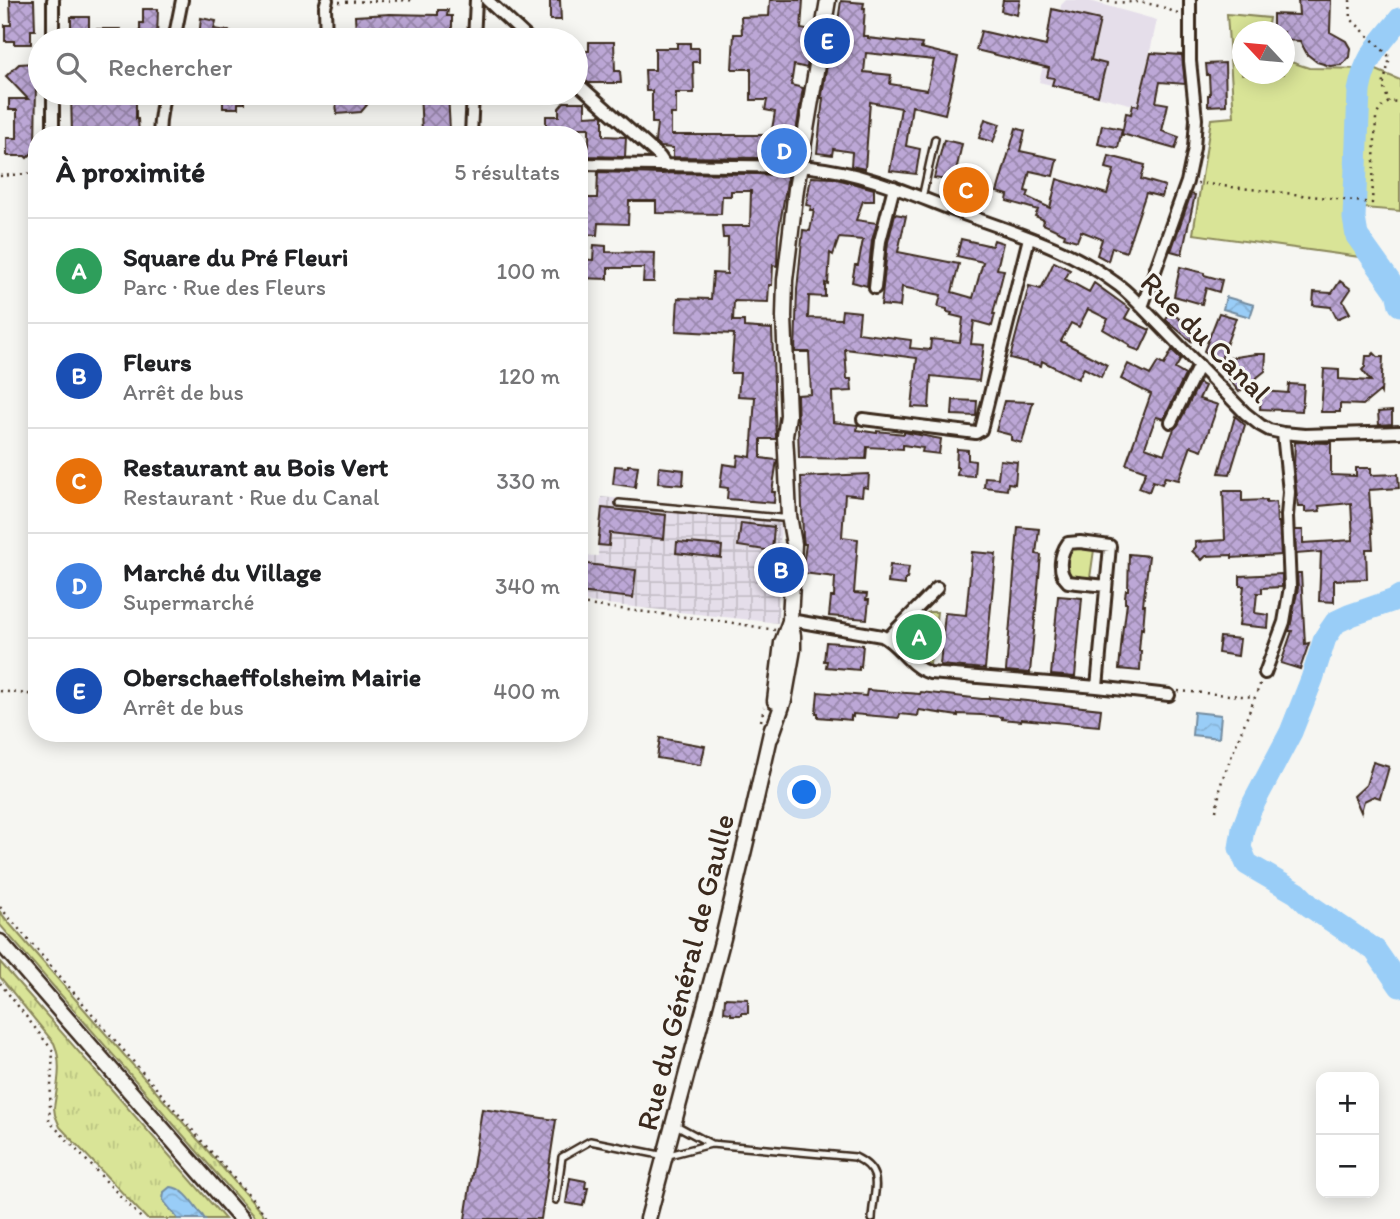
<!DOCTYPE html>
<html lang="fr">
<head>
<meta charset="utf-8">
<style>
  :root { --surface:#fff; --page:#f2f2f2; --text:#202124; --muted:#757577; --line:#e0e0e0; --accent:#0b8043 }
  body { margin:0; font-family:Itim,sans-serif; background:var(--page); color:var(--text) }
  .controls { position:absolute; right:21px; bottom:21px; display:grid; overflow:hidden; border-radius:14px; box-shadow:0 4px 18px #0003 }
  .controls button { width:63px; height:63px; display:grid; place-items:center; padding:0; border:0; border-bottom:2px solid var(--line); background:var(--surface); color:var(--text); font:35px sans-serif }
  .compass { position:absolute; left:1232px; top:21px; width:63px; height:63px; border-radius:50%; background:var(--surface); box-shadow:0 4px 18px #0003; rotate:296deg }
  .you { position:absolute; left:805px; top:793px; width:24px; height:24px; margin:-18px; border:5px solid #fff; border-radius:50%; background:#1a73e8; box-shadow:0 0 0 10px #1a73e833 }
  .badge { display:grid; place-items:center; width:46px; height:46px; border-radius:50%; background:var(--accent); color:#fff; font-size:23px; font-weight:700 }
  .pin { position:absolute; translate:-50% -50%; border:4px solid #fff; box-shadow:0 2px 7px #0006 }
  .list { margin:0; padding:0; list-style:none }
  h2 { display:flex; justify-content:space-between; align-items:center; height:91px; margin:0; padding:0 28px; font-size:30px }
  h2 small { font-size:23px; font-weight:400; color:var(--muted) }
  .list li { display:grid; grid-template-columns:46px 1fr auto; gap:21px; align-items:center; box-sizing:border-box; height:105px; padding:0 28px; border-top:2px solid var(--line) }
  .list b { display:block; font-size:26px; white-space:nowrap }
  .list p { margin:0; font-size:23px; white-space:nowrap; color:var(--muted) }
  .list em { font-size:23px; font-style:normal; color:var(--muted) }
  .icon { flex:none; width:38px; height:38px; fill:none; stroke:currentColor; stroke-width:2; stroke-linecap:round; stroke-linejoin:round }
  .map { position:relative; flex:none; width:1400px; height:1219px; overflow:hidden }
  .search { position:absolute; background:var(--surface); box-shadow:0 4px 18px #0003; left:28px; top:28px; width:560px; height:77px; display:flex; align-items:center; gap:18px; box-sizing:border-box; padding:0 24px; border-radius:38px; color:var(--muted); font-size:26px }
  .panel { position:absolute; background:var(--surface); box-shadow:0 4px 18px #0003; left:28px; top:126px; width:560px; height:616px; border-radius:28px }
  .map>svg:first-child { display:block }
  .built { fill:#e5deea }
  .industrial { fill:url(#industrial-grid) }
  .grass { fill:url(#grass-tufts); stroke:#8a875a; stroke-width:2 }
  .park { fill:#d9e497; stroke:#8a875a; stroke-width:2 }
  .water { fill:url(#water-waves); stroke:#738ca0; stroke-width:2 }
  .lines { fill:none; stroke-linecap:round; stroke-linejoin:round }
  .river { stroke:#99cdf7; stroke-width:23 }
  .building { fill:url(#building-cross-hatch); stroke:#3b2a1e; stroke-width:2; fill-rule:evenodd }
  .lane-casing { stroke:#3b2a1e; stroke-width:10 }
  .street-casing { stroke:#3b2a1e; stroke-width:16 }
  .secondary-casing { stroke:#3b2a1e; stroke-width:19 }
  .path { stroke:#3b2a1e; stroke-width:2.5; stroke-dasharray:2 5; stroke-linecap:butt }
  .lane { stroke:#f6f6f2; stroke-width:5 }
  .street { stroke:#f6f6f2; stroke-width:10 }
  .secondary { stroke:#f6f6f2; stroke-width:14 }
  .labels { text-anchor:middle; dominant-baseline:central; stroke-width:6; stroke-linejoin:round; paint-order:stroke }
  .street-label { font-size:30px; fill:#3b2a1e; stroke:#f6f6f2 }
</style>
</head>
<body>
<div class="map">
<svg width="1400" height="1219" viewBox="0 0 1400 1219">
  <defs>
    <pattern id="industrial-grid" width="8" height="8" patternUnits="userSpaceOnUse" patternTransform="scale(1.75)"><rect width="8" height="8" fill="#e5deea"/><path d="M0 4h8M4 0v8" fill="none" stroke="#c5bfc8"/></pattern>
    <pattern id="grass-tufts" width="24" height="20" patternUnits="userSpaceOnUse" patternTransform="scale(1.75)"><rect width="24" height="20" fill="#d9e497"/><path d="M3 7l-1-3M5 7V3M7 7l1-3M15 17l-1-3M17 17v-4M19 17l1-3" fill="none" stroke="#bbc482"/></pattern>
    <pattern id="water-waves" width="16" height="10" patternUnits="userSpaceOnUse" patternTransform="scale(1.75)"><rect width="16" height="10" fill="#99cdf7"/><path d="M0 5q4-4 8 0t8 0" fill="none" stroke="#85b0d3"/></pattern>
    <pattern id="building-cross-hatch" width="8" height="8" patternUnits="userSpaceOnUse" patternTransform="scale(1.75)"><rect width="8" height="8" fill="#bca7d6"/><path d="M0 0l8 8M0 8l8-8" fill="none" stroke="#9a88ad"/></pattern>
  </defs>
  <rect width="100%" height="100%" fill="#f6f6f2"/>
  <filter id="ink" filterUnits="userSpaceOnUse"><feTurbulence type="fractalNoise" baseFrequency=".0143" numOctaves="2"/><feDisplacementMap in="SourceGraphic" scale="14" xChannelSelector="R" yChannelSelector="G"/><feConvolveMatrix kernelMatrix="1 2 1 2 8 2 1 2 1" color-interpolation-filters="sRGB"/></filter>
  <g filter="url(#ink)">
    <path class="built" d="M1066 0H1086L1157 20 1138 106 1039 82 1043 66 1055 43 1061 5Z"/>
    <path class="industrial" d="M601 497 781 514 778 623 579 601V555L598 556Z"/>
    <path class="grass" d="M0 912 9 923 267 1219H256L0 925Z
      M0 962 225 1219H147L60 1127 55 1115 54 1108C57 1086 63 1064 54 1043L0 977Z"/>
    <path class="park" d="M1227 14 1269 18 1267 31 1242 32V74H1284L1285 60 1309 68 1374 69 1400 80V211L1364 208 1360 257 1193 234 1211 119 1234 117Z
      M1073 548 1094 550 1090 578 1069 577 1065 570 1068 550Z
      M929 612H937L930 664C897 651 898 628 929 612Z"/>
    <path class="water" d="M1226 297 1254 305 1250 317 1223 309Z
      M1194 712 1221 715 1219 738 1192 735Z
      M170 1187C185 1187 196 1208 205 1219H178L163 1200 164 1192Z"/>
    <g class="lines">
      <path class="river" d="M1400 19C1379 45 1365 57 1359 91L1354 218 1357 236 1397 292 1400 305
        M1400 596 1394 600 1351 615 1336 622 1325 638 1312 679 1291 732 1250 810 1243 829 1240 848 1247 864 1297 893 1310 906 1375 950 1400 986"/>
    </g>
    <path class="building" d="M10 0H34L35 30H31V44H14V41H5V25H11Z
      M550 0H560L561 20H550Z
      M770 0H803L801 29 812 31 807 68 794 65 791 85 803 88 792 157 760 152 759 158 673 157V148L661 147 655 142 657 123H652V91H646L645 70H655V48H677V43H690V48H699V62H693L694 93H676V114H671V135H771L775 112 765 110 767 100H751V69H732L734 34H742L741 17 769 16Z
      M1003 0H1020L1017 15 1001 11Z
      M1298 0H1331L1330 32 1346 41 1350 48 1349 57 1342 65 1330 66 1317 62 1307 54 1300 41 1284 40V32H1273V14L1299 15Z
      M841 1 864 3 863 8H865L863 36H868V38L922 44 921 48 958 57 945 114 912 106 906 146 920 149 916 174 890 171 901 108 870 102 865 169 851 166 852 152 833 149 832 155 817 153 823 98H821L822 95 833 27 837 28ZM866 53 934 60 927 90 890 84 891 75 864 72Z
      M143 9H158L157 37H140V23H143Z
      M1052 9 1100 20 1091 60 1106 64 1098 96 1052 85 1054 78 1047 77 1049 68 976 50 981 31 1046 46Z
      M438 10H448L447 16H452V40H358V33H356L355 16 390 14 438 15Z
      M71 17H89V29H120L119 40H71Z
      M201 18 216 21 214 29 229 31 214 40H200L201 38H199Z
      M277 30H302V40H277Z
      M589 42H614L615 71H620L621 83H589L586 81V51H589Z
      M1151 53 1182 55 1185 84 1160 82 1156 102 1168 104 1162 131 1179 137 1175 149 1122 134 1126 113 1131 114 1133 105 1138 106Z
      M34 63 36 81 35 150 27 158 25 156H7V138H17V110H9V99H28L6 76 19 64Z
      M1225 63 1226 105 1208 106V95H1210L1209 75H1207L1206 64Z
      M71 93H136V119H138L139 135H115V131H94V135H72Z
      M223 93H245V103H238V108H223Z
      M309 93H356V96L360 95V101L367 105 361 112 337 114 336 102 308 103Z
      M420 93H448L450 131 422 132Z
      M564 102H585V116L602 115 603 117V136L626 137 625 157 585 156V147H589V128H560V135H546V116H559V108Z
      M985 119 1000 124 993 142 979 138Z
      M1102 125 1122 129 1118 148 1098 144Z
      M1016 128 1025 131 1020 151 1057 159 1053 176 1030 171 1025 191 1029 192 1027 197 1050 208 1057 179 1107 194 1114 170 1106 168 1109 156 1145 165 1141 179 1165 186 1162 197 1146 193 1126 252 1112 247 1108 261 1097 255 1102 239 1081 231 1077 241 1064 237 1065 234 1043 224 1044 220 1035 216 1038 210 1007 201 1008 195 997 192Z
      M944 140 962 144 956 171 980 180 974 198 946 188 947 180 934 178Z
      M598 172 662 174 672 173 757 174 788 176 778 235 777 266 773 265 772 285H769L768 302 734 301 733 321H744V327L772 329 776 439H761V458L777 460 772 492H775L774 503 727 499 728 488 720 487 723 464 737 466 738 455 751 457 755 397 738 396 740 373H731L734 334 676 331 678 298 711 299 713 273 727 274 728 238H723L722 226H750L751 191H731V196H722L721 214 656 213V201H629L628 224 598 223 597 235 581 234V211H579V198H597Z
      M811 177 833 178 874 189V201H863L856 220 877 223 872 240 867 286 852 282 855 265H858L863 240 839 238 833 255 830 253 828 284 825 283V297L809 296 808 318 841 319 842 310 860 312 858 333 911 340 910 348 930 350 931 339 960 342 963 318 951 315 952 313 947 312V309L938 307 941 295 902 287 900 307 881 305 888 242 895 214 906 216 898 252 959 264 952 292 973 298 983 262 957 256 961 239 992 246 994 240 1003 243 997 269 1004 270 993 314H995L992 326 974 321 971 344 984 345 979 381 931 376 929 408 912 407 917 358 845 349 847 379H851L852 391 832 392 833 422 858 425 857 430 877 433V431L904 434V432L941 439 939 454 922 452 923 448 903 445V449L867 447 866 459 799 458 797 395 811 394 809 352H795L797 290 803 230 810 231 814 210H810L811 206 806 205Z
      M1191 194 1195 195 1182 254 1171 251Z
      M594 245 606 246V252L655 253 654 282H643L644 268H608V279L579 278V259L593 260Z
      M1054 262 1070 270 1065 279 1089 292 1094 283 1130 309 1125 318 1150 330 1140 351 1129 347 1130 345 1103 329 1108 319 1088 309 1079 327 1071 323 1061 341 1107 365 1101 377 1084 368 1078 379 1042 361 1041 366 1010 358 1029 286 1041 289Z
      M1180 267 1204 273V275L1222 280 1219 292 1206 288 1202 304 1174 296Z
      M1340 281 1351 289 1343 301 1350 313 1337 319 1331 307 1313 305 1314 292 1332 293Z
      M1219 313 1236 318 1221 359 1256 354H1266L1265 371 1239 392 1229 379 1234 375 1204 351Z
      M1168 314H1173L1194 330 1191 341 1166 320Z
      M1172 350 1181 359 1175 369 1185 375 1164 419 1156 417 1145 447 1164 454 1174 429 1178 425 1199 383 1205 386 1199 399 1218 405 1202 450 1191 446 1179 480 1165 477 1162 484 1153 481 1149 492 1139 488 1146 471 1126 464 1151 394 1121 379 1128 364 1150 375 1158 362 1164 365Z
      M1374 353 1378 357H1383L1381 393 1380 391 1363 405 1340 404V412H1321L1324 369 1339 370V379L1371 381 1362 370 1365 367 1366 356H1371Z
      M1289 384 1304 385 1302 411 1260 409 1261 391 1288 393Z
      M953 400 977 401 976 416 952 415Z
      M1004 401 1033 402 1022 443 1011 440V435L996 431Z
      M1392 411V424L1379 425 1378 412Z
      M1235 416 1245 425 1230 474 1219 473Z
      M1295 442 1331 443V475L1356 476V468H1371V475L1398 474 1399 488 1369 490 1373 549H1366L1367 579 1334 580V602L1319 601 1321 552 1296 554 1295 530H1303V543L1353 540 1351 503 1319 506 1320 511 1305 512V507H1298L1294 468Z
      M957 449 968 450V460L975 461 974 476 957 475 958 467H956Z
      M1000 460 1017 462 1015 484 1008 483 1007 490 984 487 985 477 998 478Z
      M628 465 638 466 635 487 613 484 615 466 628 467Z
      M659 467 684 470 683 485 658 483Z
      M869 474 868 488 863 487 862 496 845 494 842 537 858 539 854 593 867 594 866 600H869L867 619 829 616 831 597H834L835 577 802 573 806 544H804L803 538 801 477Z
      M1223 491H1242V501L1266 500V503L1276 502 1277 522H1279L1281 555 1232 558V555L1206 556 1202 560 1192 551 1196 547 1195 542 1225 540Z
      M602 508 666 515 664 539 610 533 609 546 598 545Z
      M741 523 774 527 772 551 738 546Z
      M1018 527 1039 529 1036 554 1041 555 1030 673 1006 671Z
      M677 542 722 546 721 558 676 553Z
      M972 552 996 554 985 669 940 665 945 613 966 615Z
      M1129 554 1149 556 1143 605H1145L1143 629 1141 628 1139 651H1141L1140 671 1119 669 1123 626H1124L1127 603H1125V596L1126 590H1128Z
      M579 563 636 570 633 598 579 592Z
      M890 565 909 567 907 579H905V585L888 583Z
      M1297 573H1301L1305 644 1309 643 1300 669 1281 663 1292 631H1289L1298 588Z
      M1282 574V587L1262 588V593H1257L1255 613 1269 615 1268 628 1239 625 1244 586H1240V576Z
      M1058 596 1082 598 1075 677 1051 675Z
      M1220 637 1240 639 1238 656 1218 653Z
      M826 642 863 645 861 667 859 666V670L826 667 827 661H824Z
      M867 690 920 694 921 692 982 699H989V697L1101 709 1099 726 1021 719V721L1002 719V717L981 715 958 714V716L919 710 918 716 900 714 899 718 853 714V717L851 716V720L818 717V713H816L818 692 866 696Z
      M660 738 705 746 701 765 657 758Z
      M1373 762 1389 767 1380 798 1374 796 1364 801 1361 812 1354 796 1366 785Z
      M725 998 748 999V1013H742V1015H731V1013L724 1012Z
      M482 1109 556 1120 541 1219H465Z
      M570 1178 586 1181 585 1188H588L585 1202 584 1201 583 1206 566 1203Z"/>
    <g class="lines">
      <g class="lane-casing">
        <path id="lane" d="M922 198 935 139
          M619 503 781 518 787 517
          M674 1124 711 1144
          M556 1200 562 1157 590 1141 665 1156 711 1144 855 1157C886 1172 873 1190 872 1219"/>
      </g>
      <g class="street-casing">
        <path id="street" d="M487 0 530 40
          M53 40V0
          M174 40 182 0
          M326 40 325 7 327 0
          M474 40 476 0
          M576 82 660 157 666 166
          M53 93V135
          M159 135 160 120 164 93
          M471 135 473 93
          M579 164 810 167C861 172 906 192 953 210 1008 231 1067 246 1114 282 1125 289 1133 298 1142 307L1245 413 1260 425 1269 430 1283 433 1305 435 1400 432
          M875 288 880 241 894 187
          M1142 307 1187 182 1194 148 1196 119 1190 61V0
          M863 419 976 433 981 430 1029 238
          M1171 422 1199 365
          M790 620 882 636C900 645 909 667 930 673L1097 687 1169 695
          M887 639 937 588
          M1265 673 1284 622 1290 587 1287 516 1289 492 1283 433
          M1097 687 1110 546 1080 542 1068 543C1060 554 1057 572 1068 582L1106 586"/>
      </g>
      <g class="secondary-casing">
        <path id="secondary" d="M775 701 782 643 790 621
          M771 737 784 700 793 649V636L790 620 794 544 789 516 786 452 785 436 788 415 784 317 785 280 796 189 828 0
          M0 942 241 1219
          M648 1219 723 938 753 812 772 728"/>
      </g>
      <path class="path" d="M1101 0C1114 4 1122 2 1135 2 1149 3 1167 7 1179 15
        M1350 0 1351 19 1388 55 1389 62 1383 86 1389 102
        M339 2 416 0
        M0 176 37 173
        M1197 183 1372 203 1376 118C1380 106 1386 100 1400 102
        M579 604 727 622 775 630
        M0 691 37 695
        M1178 691 1255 697
        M761 721 764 707
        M1216 811 1222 780 1261 682
        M0 907 269 1219
        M0 983 53 1051 49 1121 142 1219"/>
      <use href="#lane" class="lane"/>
      <use href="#street" class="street"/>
      <use href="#secondary" class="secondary"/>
    </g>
  </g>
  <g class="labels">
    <g class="street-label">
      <text transform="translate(1206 337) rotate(45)">Rue du Canal</text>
      <text transform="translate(685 972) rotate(-76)">Rue du Général de Gaulle</text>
    </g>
  </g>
</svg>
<div class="controls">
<button>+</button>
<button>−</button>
</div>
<svg class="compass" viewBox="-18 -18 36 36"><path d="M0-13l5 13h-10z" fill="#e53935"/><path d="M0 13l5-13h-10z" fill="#757577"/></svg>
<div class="you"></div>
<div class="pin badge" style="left:919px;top:637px;background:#2e9e5b">A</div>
<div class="pin badge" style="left:781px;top:570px;background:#1a4fb4">B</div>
<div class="pin badge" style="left:966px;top:190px;background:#e8710a">C</div>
<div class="pin badge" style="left:784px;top:151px;background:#3f7fe0">D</div>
<div class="pin badge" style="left:827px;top:41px;background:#1a4fb4">E</div>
<div class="search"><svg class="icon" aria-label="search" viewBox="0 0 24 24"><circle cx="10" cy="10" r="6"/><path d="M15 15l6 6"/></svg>Rechercher</div>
<section class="panel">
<h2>À proximité<small>5 résultats</small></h2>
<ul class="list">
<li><span class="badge" style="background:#2e9e5b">A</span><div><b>Square du Pré Fleuri</b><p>Parc · Rue des Fleurs</p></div><em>100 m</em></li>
<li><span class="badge" style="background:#1a4fb4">B</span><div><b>Fleurs</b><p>Arrêt de bus</p></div><em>120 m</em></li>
<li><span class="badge" style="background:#e8710a">C</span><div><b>Restaurant au Bois Vert</b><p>Restaurant · Rue du Canal</p></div><em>330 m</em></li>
<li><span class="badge" style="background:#3f7fe0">D</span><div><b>Marché du Village</b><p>Supermarché</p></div><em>340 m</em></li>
<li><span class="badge" style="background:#1a4fb4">E</span><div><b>Oberschaeffolsheim Mairie</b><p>Arrêt de bus</p></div><em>400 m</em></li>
</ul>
</section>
</div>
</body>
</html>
